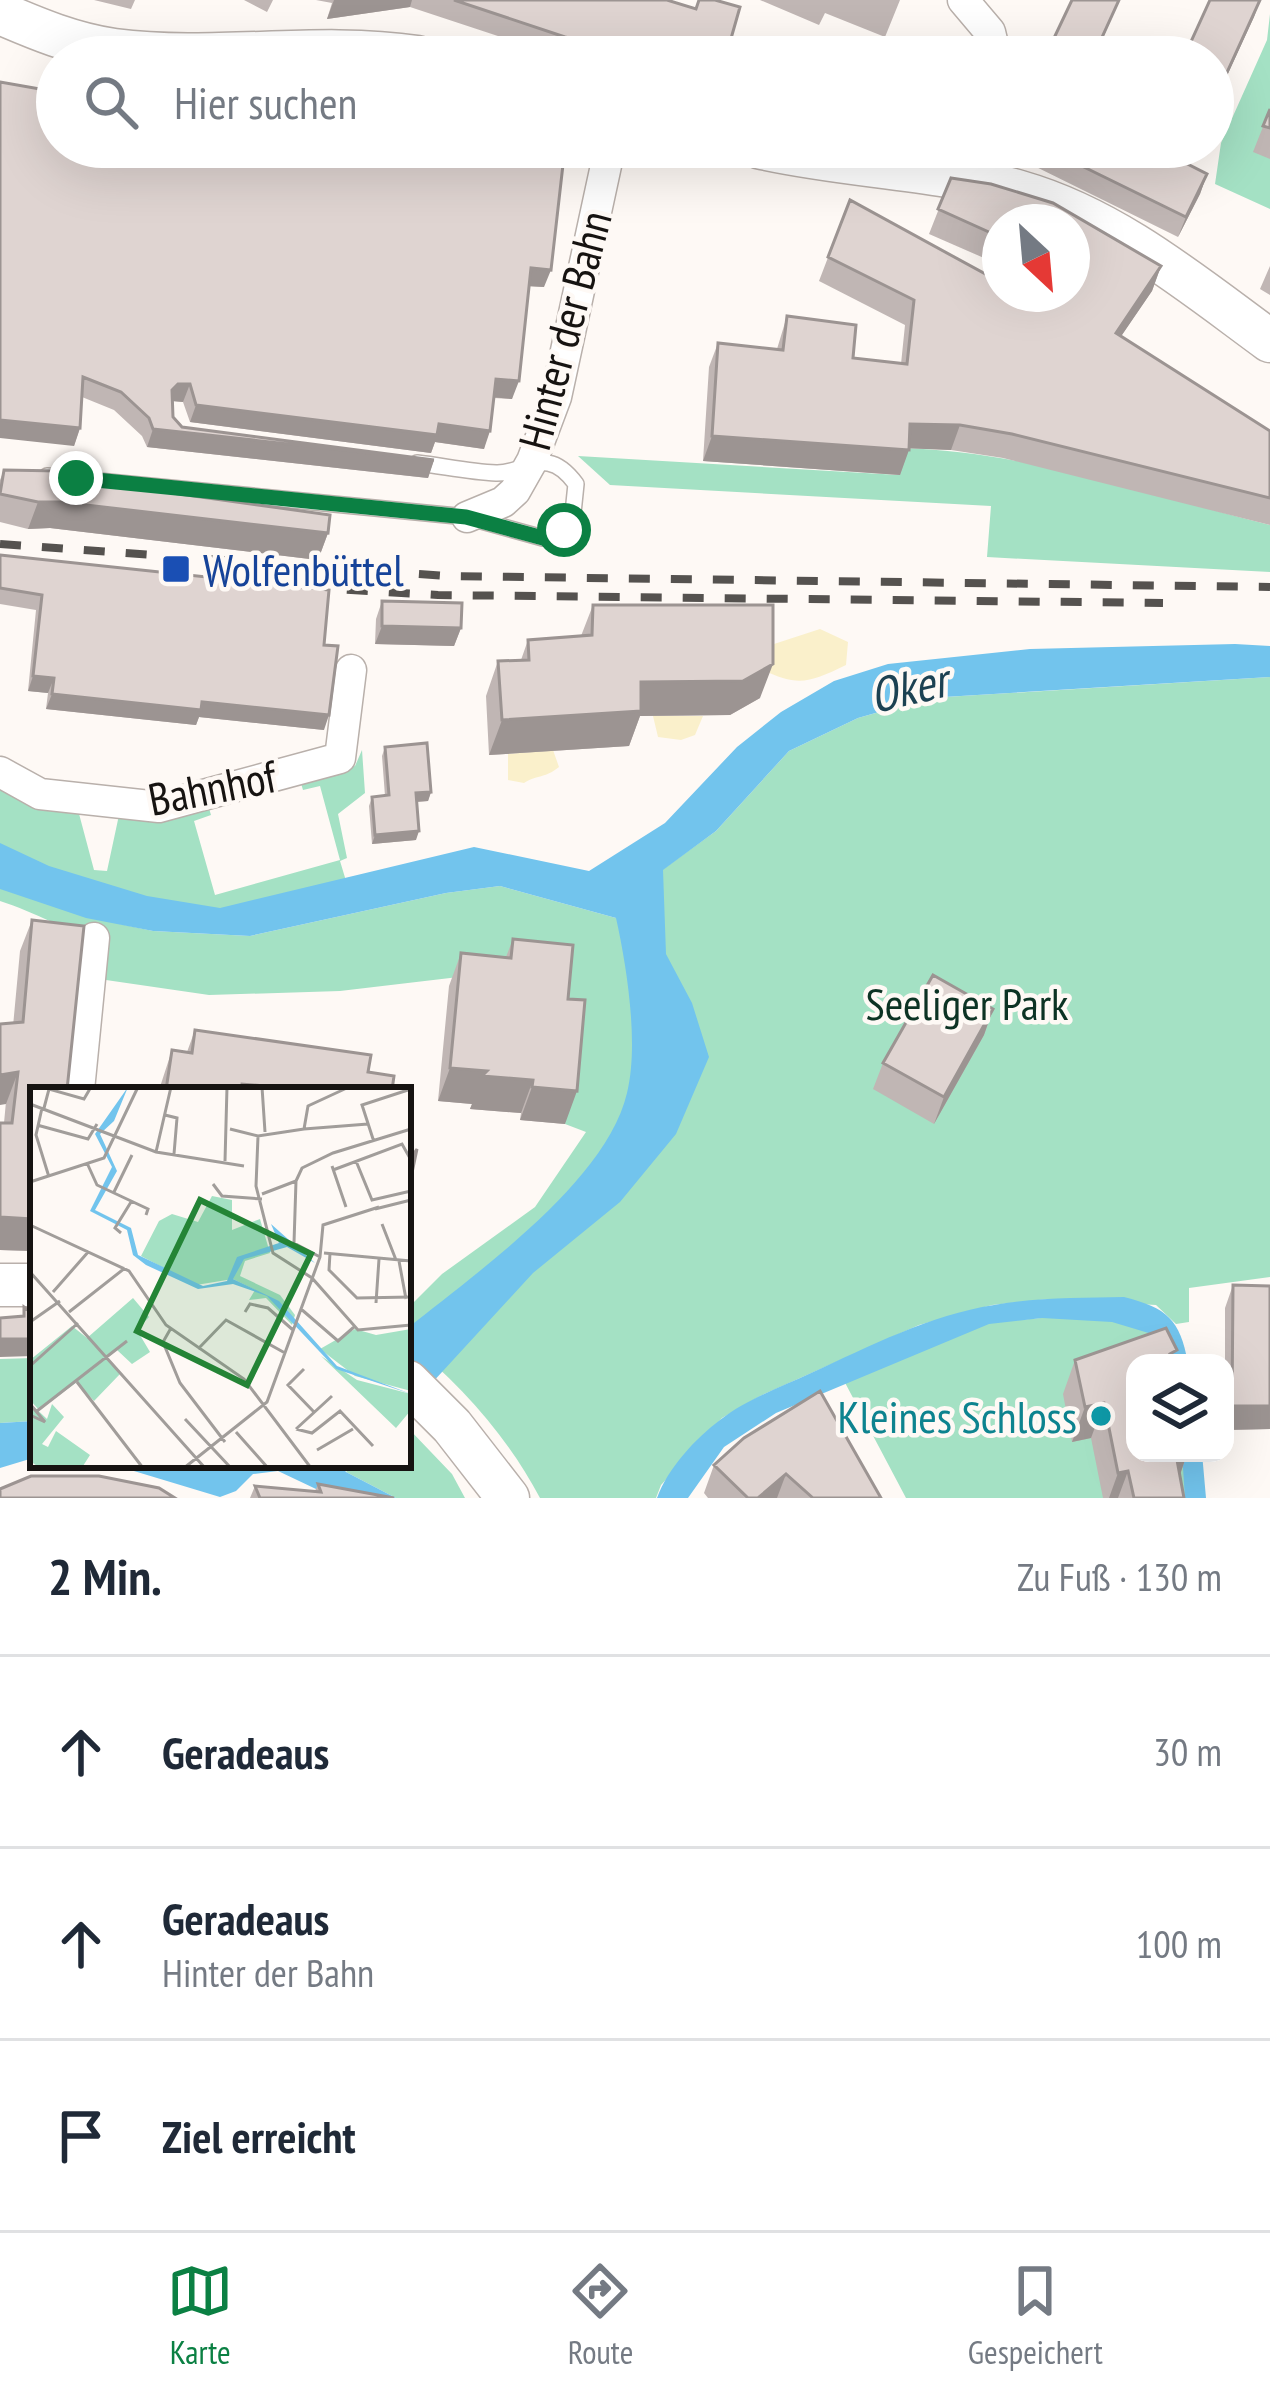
<!DOCTYPE html>
<html lang="de">
<head>
<meta charset="utf-8">
<style>
  :root { --surface:#fff; --page:#f2f2f3; --text:#1f2937; --muted:#747a83; --line:#e0e1e3; --accent:#0b8043 }
  body { margin:0; font-family:"PT Sans Narrow",sans-serif; background:var(--page); color:var(--text) }
  .controls { position:absolute; right:36px; bottom:36px; display:grid; overflow:hidden; border-radius:24px; box-shadow:0 12px 48px #0002 }
  .controls button { width:108px; height:108px; display:grid; place-items:center; padding:0; border:0; border-bottom:3px solid var(--line); background:var(--surface); color:var(--text); font:60px sans-serif }
  .compass { position:absolute; left:982px; top:204px; width:108px; height:108px; border-radius:50%; background:var(--surface); box-shadow:0 12px 48px #0002; rotate:154deg }
  .stop { position:absolute; width:36px; height:36px; margin:-27px; border:9px solid #0b8043; border-radius:50%; background:#fff }
  .stop.end { background:#0b8043; border-color:#fff; box-shadow:0 3px 12px #0008 }
  .list { margin:0; padding:0; list-style:none }
  h2 { display:flex; justify-content:space-between; align-items:center; height:156px; margin:0; padding:0 48px; font-size:51px }
  h2 small { font-size:39px; font-weight:400; color:var(--muted) }
  .list li { display:grid; grid-template-columns:78px 1fr auto; gap:36px; align-items:center; box-sizing:border-box; height:192px; padding:0 48px; border-top:3px solid var(--line) }
  .list b { display:block; font-size:45px; white-space:nowrap }
  .list p { margin:0; font-size:39px; white-space:nowrap; color:var(--muted) }
  .list em { font-size:39px; font-style:normal; color:var(--muted) }
  .icon { flex:none; width:66px; height:66px; fill:none; stroke:currentColor; stroke-width:2; stroke-linecap:round; stroke-linejoin:round }
  .map { position:relative; flex:none; width:1270px; height:1498px; overflow:hidden }
  .search { position:absolute; background:var(--surface); box-shadow:0 12px 48px #0002; left:36px; right:36px; top:36px; height:132px; display:flex; align-items:center; gap:30px; box-sizing:border-box; padding:0 42px; border-radius:66px; color:var(--muted); font-size:45px }
  .sheet { height:732px; background:var(--surface) }
  nav { display:flex; justify-content:space-around; align-items:center; box-sizing:border-box; height:168px; border-top:3px solid var(--line); background:var(--surface); font-size:33px; color:var(--muted) }
  nav a { display:grid; justify-items:center; gap:6px }
  nav .on { color:var(--accent) }
  .map>svg:first-child { display:block }
  .green { fill:#a4e1c4 }
  .sand { fill:#faf0cb }
  .water { fill:#72c4ed }
  .lines { fill:none; stroke-linecap:round; stroke-linejoin:round }
  .lane-casing { stroke:#b9b0ab; stroke-width:18 }
  .street-casing { stroke:#b9b0ab; stroke-width:33 }
  .secondary-casing { stroke:#b9b0ab; stroke-width:45 }
  .lane { stroke:#fff; stroke-width:15 }
  .street { stroke:#fff; stroke-width:30 }
  .secondary { stroke:#fff; stroke-width:42 }
  .rail { stroke:#55524f; stroke-width:8; stroke-dasharray:21 21; stroke-linecap:butt }
  .wall { fill:#c0b6b4 }
  .shaded-wall { fill:#9c9492 }
  .building { fill:#dfd4d1; stroke:#9c9492; stroke-width:3 }
  .route { stroke:#0b8043; stroke-width:15 }
  .transit-dot { fill:#1a4fb4; stroke:#fef9f5; stroke-width:4.5 }
  .culture-dot { fill:#0f9aa8; stroke:#fef9f5; stroke-width:4.5 }
  .labels { text-anchor:middle; dominant-baseline:central; stroke-width:9; stroke-linejoin:round; paint-order:stroke }
  .street-label { font-size:45px; fill:#161311; stroke:#fef9f5 }
  .transit-label { font-size:45px; fill:#164399; stroke:#fef9f5; text-anchor:start }
  .park-label { font-size:45px; fill:#0c3324; stroke:#fef9f5 }
  .culture-label { font-size:45px; fill:#0d838f; stroke:#fef9f5; text-anchor:end }
  .water-label { font-size:48px; font-style:italic; fill:#1c4152; stroke:#fef9f5 }
  .inset-road { fill:none; stroke:#a19d9a; stroke-width:3 }
  .view { fill:#248436; fill-opacity:0.15; stroke:#248436; stroke-width:6 }
  .inset-edge { fill:none; stroke:#161311; stroke-width:6 }
</style>
</head>
<body>
<div class="map">
<svg width="1270" height="1498" viewBox="0 0 1270 1498">
  <rect width="100%" height="100%" fill="#fef9f5"/>
  <path class="green" d="M1270 14V209L1215 184 1221 143 1267 40Z
    M901 448C1026 451 1150 495 1270 525V572L987 557 991 506 610 485 578 456 899 475Z
    M1270 677V1277L1189 1288V1322L1176 1324 1156 1305 1048 1299 992 1305 919 1325 760 1396 722 1418 661 1485 656 1498H540C509 1439 460 1383 408 1342V1308L442 1274 535 1207 586 1132 565 1124 573 1034 501 972 340 991 209 995 106 980 105 940C69 933 35 912 0 901V786L78 810 94 870 107 871 119 815 208 805 211 815 194 821 215 895 340 860 320 786 303 790 300 780 355 766 362 750 365 793 338 814 347 858 340 861 353 904 120 924 153 931 250 936 446 893 500 886 616 918 662 870 716 831 789 751 858 718 929 698Z
    M1107 1312 1166 1333 1135 1363V1453H1190L1194 1498H906L842 1377 963 1325Z
    M33 1358V1421L0 1423V1359Z
    M408 1428 452 1474 465 1498H396L346 1472 353 1465H408Z"/>
  <path class="sand" d="M820 629 848 642 846 665C809 683 798 687 761 669L774 644Z
    M653 716H703L695 735 681 740 658 737Z
    M553 750 559 767C544 779 538 774 524 783L508 780V754Z"/>
  <path class="water" d="M1235 644 1270 646V677L928 698 858 718 789 751 716 831 663 870 666 954 692 1003 709 1057 676 1134 620 1202 533 1273 408 1409V1328C477 1272 606 1182 627 1093 639 1045 627 967 616 918L500 886 446 893 250 936 153 931 86 918 0 889V843L49 866 147 896 220 908 474 847 589 871 665 823 737 747 781 712 834 681 888 664 1030 649Z
    M1124 1297C1167 1308 1180 1319 1188 1363H1165L1152 1334 1112 1322 1042 1318 989 1324 776 1413 724 1447 688 1498H657C668 1468 695 1439 720 1420 747 1399 781 1387 811 1373 870 1346 930 1315 994 1305 1037 1297 1081 1298 1124 1297Z
    M33 1421V1458L0 1468V1423Z
    M1182 1453H1202L1206 1498H1185Z
    M114 1465H341L346 1472 396 1498H335L278 1471 253 1474 236 1491 220 1497Z"/>
  <g class="lines">
    <g class="lane-casing">
      <path id="lane" d="M47 476 467 517 543 538 557 537 573 513 576 484C546 443 527 474 496 473 470 472 443 466 417 463"/>
    </g>
    <g class="street-casing">
      <path id="street" d="M963 0 990 32 996 57
        M965 179 973 147
        M467 517 503 502 515 491 532 461 556 397 610 147
        M0 772 40 794 159 807 340 758 351 670
        M79 1090 94 938"/>
    </g>
    <g class="secondary-casing">
      <path id="secondary" d="M0 13C37 29 73 44 114 50 215 63 316 42 417 57
        M758 147C844 167 934 167 1020 192 1114 219 1192 284 1270 341
        M0 1285H33
        M408 1382 452 1426 508 1498"/>
    </g>
    <use href="#lane" class="lane"/>
    <use href="#street" class="street"/>
    <use href="#secondary" class="secondary"/>
    <path class="rail" d="M0 544 446 576 1270 587
      M263 585 438 595 1163 603"/>
  </g>
  <path class="wall" d="M94 0H135L131 9Z
    M244 0H273L267 12Z
    M316 0H667L695 9 698 0 730 42 781 57H561L410 7 327 19 332 3Z
    M760 0H900L885 37 825 13 819 25Z
    M0 82 544 287 529 286 512 399 494 398 484 449 435 442 431 453 190 422 183 402 172 401 173 417 182 427 434 460 428 478 147 447 142 436 114 410 82 397 80 428 74 446Z
    M1270 109V159L1253 152Z
    M1009 147H1164L1162 151 1207 174 1200 194 1178 237 1012 155Z
    M951 178 991 184 1053 203 1161 266 1152 291 1121 336 1270 431V525L1003 458 951 450 909 448 900 475 703 461 709 367 718 343 777 349 787 316 856 325 853 358 901 364 905 325 819 281 850 200 1000 282V294H1023L1036 301 1039 294H1072V222H1000V265L929 234Z
    M1270 266V295L1260 289Z
    M4 470 65 478 328 533 318 560 50 528 28 529 0 522V480Z
    M0 555 324 645V730L199 717 196 725 46 709 48 693 28 691 36 610 0 604Z
    M382 601 461 628 454 646 375 644 376 619Z
    M593 605 760 698 730 715 640 716 629 746 489 755 486 696 498 661 521 660 528 640 581 636Z
    M385 747 431 792 428 801 417 802 416 840 372 844 369 806 372 797 385 796 382 756Z
    M32 920 33 1090V1251L0 1250V1123H4L20 951Z
    M513 939 568 999 565 1124 520 1120 521 1113 470 1109 472 1104 438 1101 449 986 461 953 506 957Z
    M993 1009 984 1035 934 1124 873 1089 883 1063Z
    M195 1030 368 1072 392 1090H159L172 1050 187 1052Z
    M1233 1285 1270 1429 1225 1430V1308Z
    M1075 1360 1135 1363 1186 1457 1180 1475 1184 1498H1103L1091 1438 1072 1442 1063 1394Z
    M744 1438 881 1498H708L704 1493 714 1465Z
    M318 1484 394 1498H250L255 1486 315 1491Z"/>
  <path class="shaded-wall" d="M334 0H412L410 7 327 19Z
    M1119 0 1095 57H1093Z
    M1260 0 1254 17 1213 106V103Z
    M1207 174 1200 194 1178 237 1186 217Z
    M1161 266 1152 291 1107 357 1116 333Z
    M531 268 551 270 544 287 525 286Z
    M496 379 519 381 512 399 490 397Z
    M178 384H190L183 402 172 401V390Z
    M196 405 439 424 490 431 484 449 435 442 431 453 190 422Z
    M0 420 80 428 74 446 0 438Z
    M910 424 960 425 951 450 901 448Z
    M153 429 434 460 428 478 147 447Z
    M712 436 909 450 900 475 703 461Z
    M38 502H60L328 533 318 560 50 528 28 529Z
    M382 626 461 628 454 646 375 644Z
    M773 664 760 698 730 715 640 716 629 746 489 755 502 720 641 682Z
    M33 676 54 678 48 693 28 691Z
    M52 694 202 702 329 715 324 730 199 717 196 725 46 709Z
    M431 792 428 801 413 802 416 793Z
    M419 831 416 840 372 844 375 835Z
    M993 1009 984 1035 934 1124 944 1097Z
    M450 1068 487 1071 533 1080 521 1113 470 1109 472 1104 438 1101Z
    M18 1072 6 1104 0 1105V1075Z
    M242 1084 310 1090H240Z
    M532 1087 577 1091 565 1124 520 1120Z
    M0 1217 33 1219V1251L0 1250Z
    M0 1339H33V1356L0 1357Z
    M1104 1403 1091 1438 1072 1442 1085 1407Z
    M1232 1406H1270V1429L1225 1430Z
    M1186 1457 1174 1492 1177 1460Z
    M1128 1471 1118 1498H1109L1118 1473Z
    M786 1474 777 1498H758Z"/>
  <path class="building" d="M454 0H667L696 9 699 0H715L740 7 730 42 781 57H638L565 37Z
    M1072 0H1119L1093 57H1045Z
    M1210 0H1260L1213 103V57H1184Z
    M0 82 57 92V147H565L551 270 531 268 519 381 496 379 490 431 439 424 437 435 196 405 190 384H178L172 390 173 417 182 427 434 460 153 429 149 418 121 392 83 377 80 428 0 420Z
    M1270 109V128L1263 126Z
    M1043 147H1161L1160 150 1207 174 1186 217Z
    M951 178 991 184 1053 203 1161 266 1116 333 1270 431V498L1012 434 960 425 910 424 909 450 712 436 718 343 783 350 787 316 856 325 853 358 907 364 914 300 828 257 850 200 1000 282V294H1023L1036 301 1039 294H1072V222H1000V237L938 209Z
    M4 470 60 471 65 478 330 515 328 533 60 502H38L0 494Z
    M0 555 329 590 324 645 338 646 329 715 202 702 201 710 52 694 54 678 33 676 42 595 0 588Z
    M382 601 462 603 461 628 382 626Z
    M593 605H773V664L743 681 641 682V711L502 720 498 661 529 660 528 640 592 635Z
    M427 743 431 792 416 793 419 831 375 835 372 797 389 795 385 747Z
    M32 920 84 926 67 1090H33V1219L0 1217V1123H12L18 1072 0 1075V1024L23 1022Z
    M513 939 573 945 568 999 585 1000 577 1091 532 1087 533 1080 482 1076 487 1071 450 1068 461 953 511 958Z
    M933 975 993 1009 944 1097 883 1063Z
    M195 1030 371 1055 368 1072 394 1076 392 1090H310L242 1084 241 1090H166L172 1050 192 1053Z
    M417 1149 408 1192V1162Z
    M1233 1285 1270 1286V1406H1232Z
    M24 1307 33 1314V1339H0V1318L24 1316Z
    M1166 1328 1177 1350 1170 1354 1174 1363H1135V1453H1186V1457L1177 1460 1184 1498H1134L1128 1471 1118 1473 1104 1403 1085 1407 1075 1360Z
    M820 1391 881 1498H813L786 1474 758 1498H748L714 1465 744 1438Z
    M31 1476H99L159 1488 175 1498H0V1489Z
    M318 1484 394 1498H260L255 1486 321 1492Z"/>
  <g class="lines">
    <path class="route" d="M76 478 466 517 543 538 557 537 564 530"/>
  </g>
  <rect class="transit-dot" x="161" y="554" width="30" height="30" rx="6"/>
  <circle class="culture-dot" cx="1101" cy="1416" r="12"/>
  <g class="labels">
    <g class="street-label">
      <text transform="translate(564 330) rotate(-75)">Hinter der Bahn</text>
      <text transform="translate(212 787) rotate(-11)">Bahnhof</text>
    </g>
    <g class="transit-label">
      <text x="203" y="569">Wolfenbüttel</text>
    </g>
    <g class="park-label">
      <text x="967" y="1003">Seeliger Park</text>
    </g>
    <g class="culture-label">
      <text x="1077" y="1416">Kleines Schloss</text>
    </g>
    <g class="water-label">
      <text transform="translate(908 687) rotate(-13)">Oker</text>
    </g>
  </g>
  <g transform="translate(30 1087)">
    <rect width="381" height="381" fill="#fef9f5"/>
    <path d="M182 109 202 113V143L230 132 240 166 215 174 210 189 250 208 265 228 262 238 236 211 219 213 225 203 203 192 166 198 111 169 129 134 142 127 168 135ZM103 211 119 230 107 243 120 265 102 277 87 263 77 271 90 287 64 314 47 295 9 323 0 313V273L42 239 57 251ZM325 242 346 248 381 242V304L325 289 290 262ZM291 269 327 293 381 307V323L366 341ZM0 316 17 332 22 317 34 330 12 357 18 360 26 344 60 368 53 379 10 381 0 374Z" fill="#a4e1c4"/>
    <path d="M98 0 84 34 70 47 87 84 65 123 101 141 108 168 173 199 197 194 207 170 249 156 241 137 285 176 257 160 214 172 203 192 249 214 307 279 381 307 306 282 237 209 203 197 168 202 116 178 103 168 97 143 60 124 82 80 65 47Z" fill="#72c4ed"/>
    <path class="inset-road" d="M232 0 235 45M0 17 126 65 214 79M12 21 6 48 19 90M14 21 19 2 54 12 61 0M135 28 147 31 144 67M7 38 58 52 67 37M200 42 228 49 274 42M274 42 278 19 319 0M274 42 338 37M228 49 226 99 243 166 282 191 328 243 381 238M344 55 332 18 381 2M126 65 141 0M195 74 197 0M326 74 342 113 381 104M57 76 67 98 118 122 116 128M302 79 316 120M303 83 372 57 381 73M266 94 272 81 303 66 381 42M266 94 264 156 290 170M0 95 74 71 108 0M183 97 192 109 232 112M84 105 102 68M232 107 266 94M345 122 381 113M352 137 366 173M0 138 99 184 136 238 214 292 281 381M91 146 85 141 101 115M294 166 381 174M300 166 299 183 327 211 381 210M369 174 376 212M0 185 175 381M23 205 59 164M346 216 349 172M271 222 308 254 324 240M39 225 95 181M215 225 220 217 238 221 263 243M0 235 30 214M141 241 133 255 150 296 195 355M168 262 196 233 255 266M0 279 48 236M274 282 258 298 285 326M47 295 113 381M0 317 15 335 0 328M7 324 97 254M155 332 201 381M266 342 282 346 310 324 343 359M266 342 302 309M206 345 238 381M287 363 323 342M154 381 237 315 290 170 293 138 349 120"/>
    <path class="view" d="M170 113 281 167 217 298 107 244Z"/>
    <rect width="381" height="381" class="inset-edge"/>
  </g>
</svg>
<div class="controls">
<button><svg class="icon" aria-label="layers" viewBox="0 0 24 24"><path d="M12 4l9 5-9 5-9-5zM3 14l9 5 9-5"/></svg></button>
</div>
<svg class="compass" viewBox="-18 -18 36 36"><path d="M0-13l5 13h-10z" fill="#e53935"/><path d="M0 13l5-13h-10z" fill="#747a83"/></svg>
<div class="stop" style="left:564px;top:530px"></div>
<div class="stop end" style="left:76px;top:478px"></div>
<div class="search"><svg class="icon" aria-label="search" viewBox="0 0 24 24"><circle cx="10" cy="10" r="6"/><path d="M15 15l6 6"/></svg>Hier suchen</div>
</div>
<section class="sheet">
<h2>2 Min.<small>Zu Fuß · 130 m</small></h2>
<ul class="list">
<li><svg class="icon" aria-label="ahead" viewBox="0 0 24 24"><path d="M12 20V5M6 11l6-6 6 6"/></svg><div><b>Geradeaus</b></div><em>30 m</em></li>
<li><svg class="icon" aria-label="ahead" viewBox="0 0 24 24"><path d="M12 20V5M6 11l6-6 6 6"/></svg><div><b>Geradeaus</b><p>Hinter der Bahn</p></div><em>100 m</em></li>
<li><svg class="icon" aria-label="arrive" viewBox="0 0 24 24"><path d="M6 21V4h12l-3 4 3 4H6"/></svg><div><b>Ziel erreicht</b></div></li>
</ul>
</section>
<nav>
<a class="on"><svg class="icon" aria-label="map" viewBox="0 0 24 24"><path d="M3 6l6-2 6 2 6-2v14l-6 2-6-2-6 2zM9 4v14M15 6v14"/></svg>Karte</a>
<a><svg class="icon" aria-label="directions" viewBox="0 0 24 24"><path d="M12 3l9 9-9 9-9-9zM9 14v-3h6M13 9l2 2-2 2"/></svg>Route</a>
<a><svg class="icon" aria-label="saved" viewBox="0 0 24 24"><path d="M7 4h10v16l-5-4-5 4z"/></svg>Gespeichert</a>
</nav>
</body>
</html>
